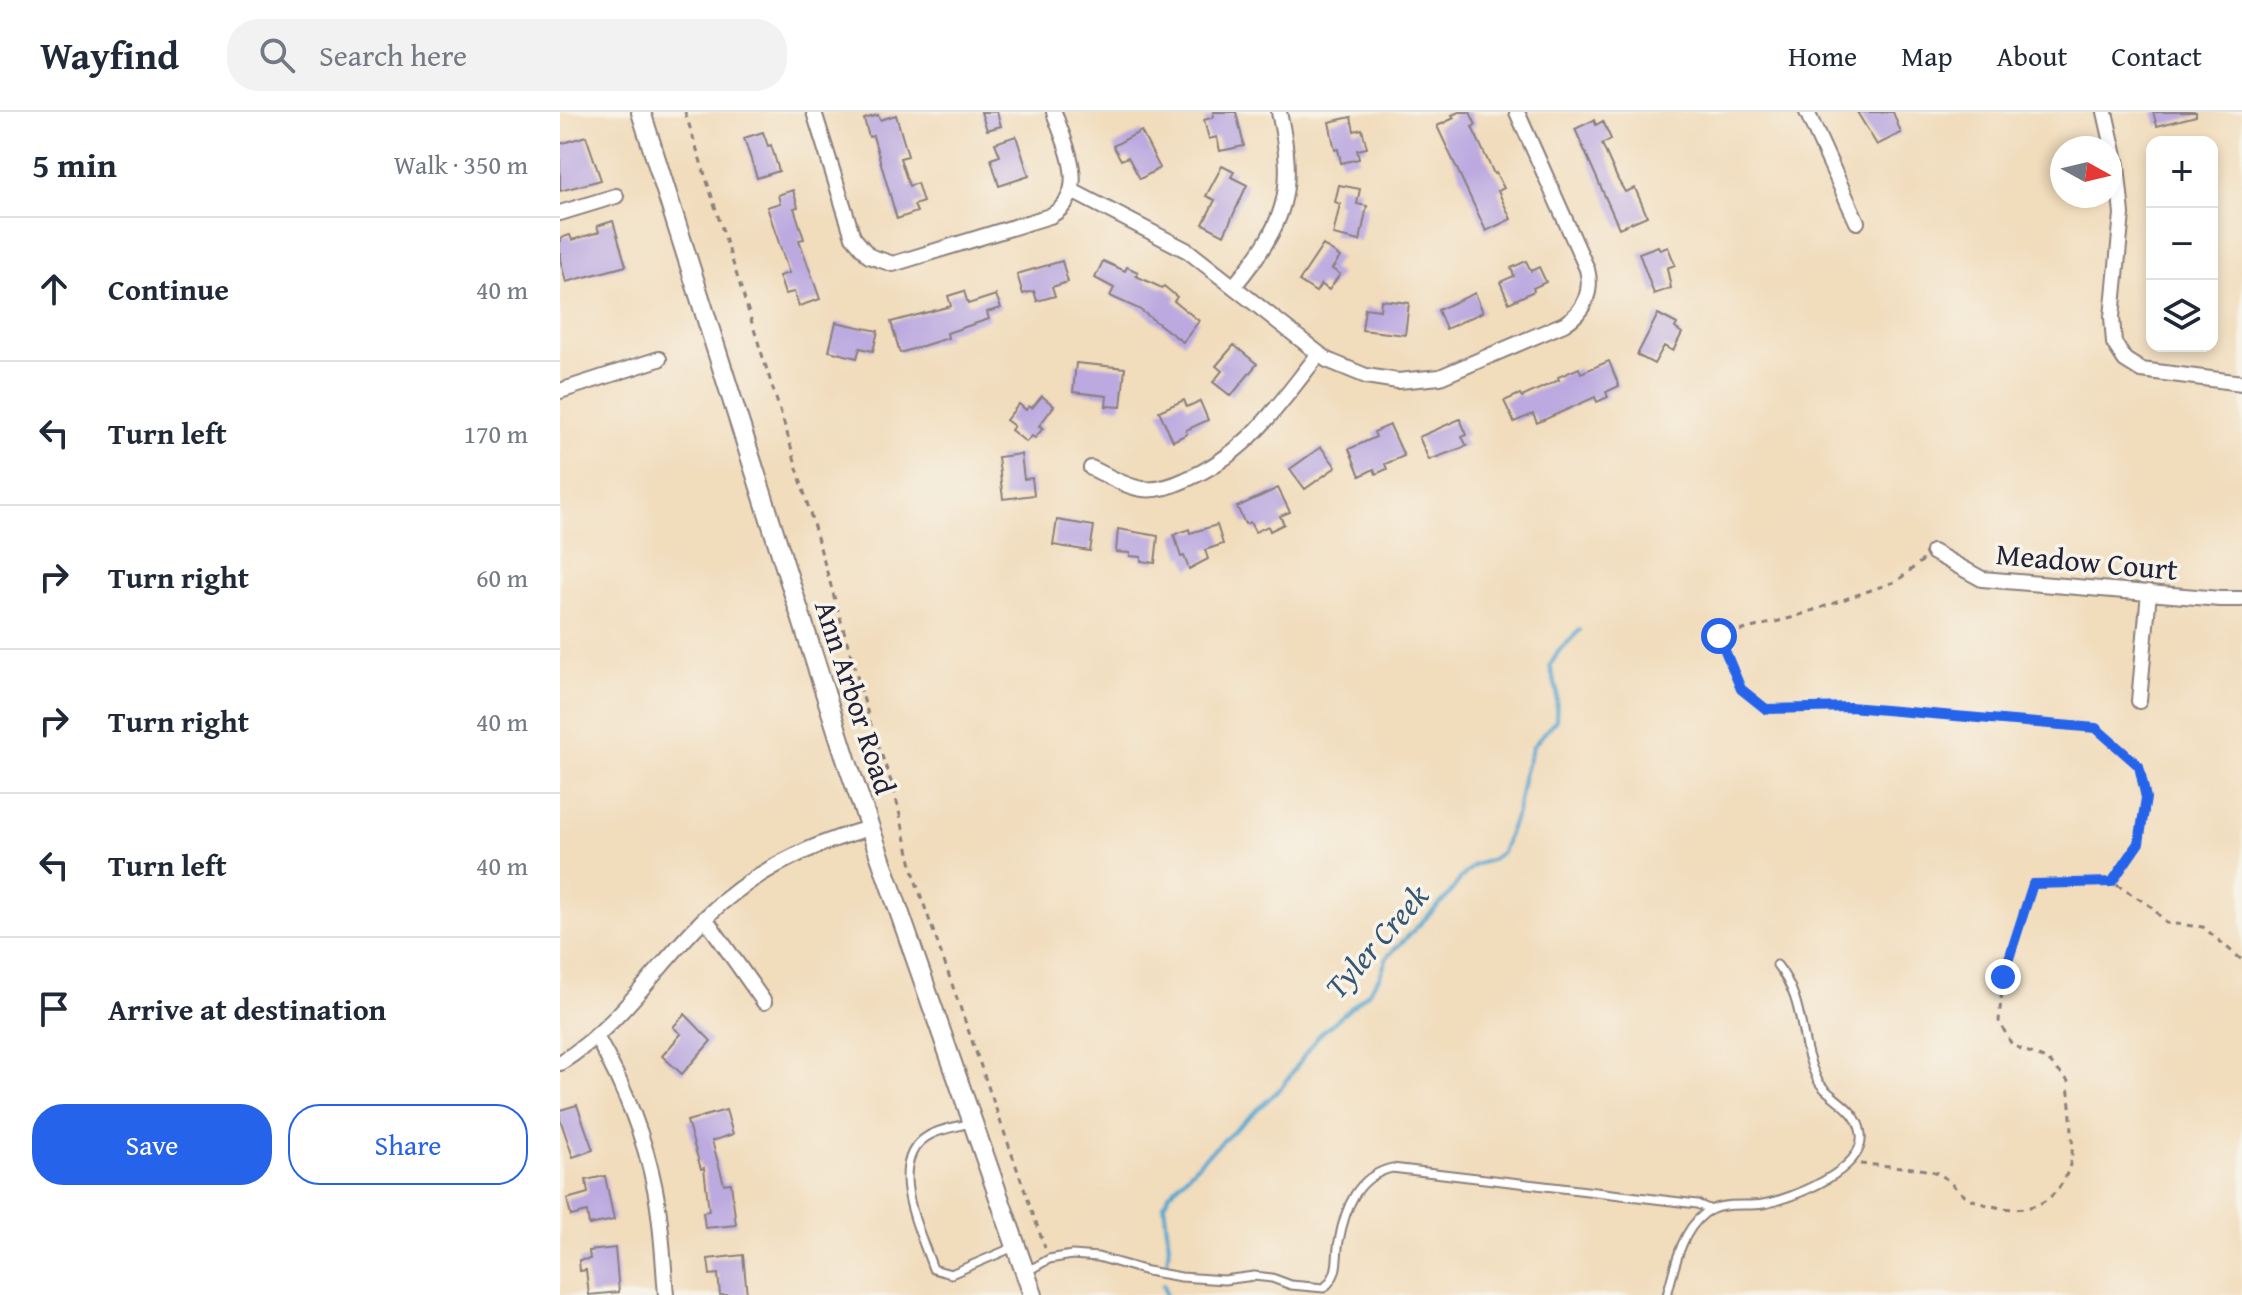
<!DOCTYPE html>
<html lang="en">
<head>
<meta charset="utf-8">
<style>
  :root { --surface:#fff; --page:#f2f2f3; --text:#1f2937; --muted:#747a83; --line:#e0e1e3; --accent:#2563eb }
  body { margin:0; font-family:"Gentium Book Plus",serif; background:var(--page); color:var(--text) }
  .controls { position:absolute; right:24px; top:24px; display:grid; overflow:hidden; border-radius:16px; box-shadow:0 4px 12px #0003 }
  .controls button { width:72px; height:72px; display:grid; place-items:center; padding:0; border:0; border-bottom:2px solid var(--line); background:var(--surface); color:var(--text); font:40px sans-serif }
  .compass { position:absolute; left:1490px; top:24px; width:72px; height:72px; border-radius:50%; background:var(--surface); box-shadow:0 4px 12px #0003; rotate:98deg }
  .stop { position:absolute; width:24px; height:24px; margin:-18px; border:6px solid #2563eb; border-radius:50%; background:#fff }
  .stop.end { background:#2563eb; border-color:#fff; box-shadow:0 2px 8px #0008 }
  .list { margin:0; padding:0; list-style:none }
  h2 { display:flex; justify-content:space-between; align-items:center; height:104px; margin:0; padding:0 32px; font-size:34px }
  h2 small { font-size:26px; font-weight:400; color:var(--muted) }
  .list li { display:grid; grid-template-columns:52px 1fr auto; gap:24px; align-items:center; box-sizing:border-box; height:144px; padding:0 32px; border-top:2px solid var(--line) }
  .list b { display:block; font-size:30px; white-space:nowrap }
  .list em { font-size:26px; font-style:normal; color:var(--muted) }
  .actions { display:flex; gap:16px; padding:24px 32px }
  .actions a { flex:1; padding:18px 0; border:2px solid var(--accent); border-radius:32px; text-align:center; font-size:28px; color:var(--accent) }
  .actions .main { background:var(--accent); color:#fff }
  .icon { flex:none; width:44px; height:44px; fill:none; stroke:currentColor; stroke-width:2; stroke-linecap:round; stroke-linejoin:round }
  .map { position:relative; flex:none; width:1682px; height:1183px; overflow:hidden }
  header { display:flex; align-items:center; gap:48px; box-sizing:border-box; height:112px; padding:0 40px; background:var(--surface); border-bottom:2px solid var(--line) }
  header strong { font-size:38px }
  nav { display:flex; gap:44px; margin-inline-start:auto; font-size:28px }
  .search { width:560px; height:72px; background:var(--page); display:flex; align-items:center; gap:20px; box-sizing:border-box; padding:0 28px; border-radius:32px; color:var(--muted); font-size:30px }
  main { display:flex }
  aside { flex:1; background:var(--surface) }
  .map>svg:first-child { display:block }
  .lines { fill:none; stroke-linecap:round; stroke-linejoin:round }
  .stream { stroke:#55a5cf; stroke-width:4 }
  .building { fill:#bba9e0 }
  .service-casing { stroke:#8a7f7b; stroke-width:11 }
  .minor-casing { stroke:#8a7f7b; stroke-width:18 }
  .secondary-casing { stroke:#8a7f7b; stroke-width:22 }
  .path { stroke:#8a7f7b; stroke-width:3; stroke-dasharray:6 6; stroke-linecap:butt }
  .service { stroke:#fff; stroke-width:7 }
  .minor { stroke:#fff; stroke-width:14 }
  .secondary { stroke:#fff; stroke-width:18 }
  .route { stroke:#2563eb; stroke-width:10 }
  .labels { text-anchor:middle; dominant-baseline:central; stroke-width:7; stroke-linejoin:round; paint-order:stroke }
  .street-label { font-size:30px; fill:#22223b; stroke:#f7f3e8 }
  .water-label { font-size:32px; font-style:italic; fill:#365676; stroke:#f7f3e8 }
</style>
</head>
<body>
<header>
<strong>Wayfind</strong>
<div class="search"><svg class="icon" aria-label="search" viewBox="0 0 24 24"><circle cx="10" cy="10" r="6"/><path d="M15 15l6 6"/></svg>Search here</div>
<nav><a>Home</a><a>Map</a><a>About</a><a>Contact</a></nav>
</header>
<main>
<aside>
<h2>5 min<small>Walk · 350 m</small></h2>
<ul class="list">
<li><svg class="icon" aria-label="ahead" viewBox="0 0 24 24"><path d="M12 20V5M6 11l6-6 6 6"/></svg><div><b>Continue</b></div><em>40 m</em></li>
<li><svg class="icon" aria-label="left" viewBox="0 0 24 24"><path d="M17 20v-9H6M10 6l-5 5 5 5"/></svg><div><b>Turn left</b></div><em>170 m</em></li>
<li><svg class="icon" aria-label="right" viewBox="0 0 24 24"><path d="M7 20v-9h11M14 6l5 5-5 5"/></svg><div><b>Turn right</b></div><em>60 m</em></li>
<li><svg class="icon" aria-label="right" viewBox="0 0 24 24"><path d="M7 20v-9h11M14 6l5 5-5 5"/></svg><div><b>Turn right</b></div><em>40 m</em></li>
<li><svg class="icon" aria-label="left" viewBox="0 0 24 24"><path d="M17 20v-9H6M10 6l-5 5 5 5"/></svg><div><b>Turn left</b></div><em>40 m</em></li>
<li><svg class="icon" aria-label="arrive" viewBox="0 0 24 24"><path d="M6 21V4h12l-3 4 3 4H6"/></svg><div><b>Arrive at destination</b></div></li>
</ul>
<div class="actions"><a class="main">Save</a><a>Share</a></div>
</aside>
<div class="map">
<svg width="1682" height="1183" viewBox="0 0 1682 1183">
  <rect width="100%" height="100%" fill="#f7f3e8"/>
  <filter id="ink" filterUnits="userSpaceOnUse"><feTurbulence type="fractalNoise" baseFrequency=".0125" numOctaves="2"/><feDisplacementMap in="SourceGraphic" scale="16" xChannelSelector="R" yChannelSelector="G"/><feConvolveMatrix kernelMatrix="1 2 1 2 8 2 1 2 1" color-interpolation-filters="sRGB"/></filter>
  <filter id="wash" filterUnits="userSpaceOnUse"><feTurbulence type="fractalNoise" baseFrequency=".006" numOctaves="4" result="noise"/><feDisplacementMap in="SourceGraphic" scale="32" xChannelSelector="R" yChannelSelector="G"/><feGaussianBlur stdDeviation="1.8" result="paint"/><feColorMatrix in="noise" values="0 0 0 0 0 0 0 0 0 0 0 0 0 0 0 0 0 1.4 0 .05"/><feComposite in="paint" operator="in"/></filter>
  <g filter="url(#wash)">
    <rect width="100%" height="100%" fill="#f1dcbb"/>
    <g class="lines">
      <path class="stream" d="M607 1150 609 1134 604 1092 610 1081 643 1047 722 975 758 924 807 882 820 864 827 845 887 785 901 766 914 753 931 748 942 740 957 700 964 662 973 634 996 608 997 579 990 554 998 540 1020 518
        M603 1173 606 1183"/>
    </g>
    <g id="blocks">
      <path class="building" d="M421 0H437L441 14 427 18Z
        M653 0H676L684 34 660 39 657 25 649 27 644 8 654 5Z
        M899 0H910L916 13 912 15 934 62 936 61 944 76 938 79 951 107 926 119 877 14 894 6 892 3Z
        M1297 0H1333L1341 21 1317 33Z
        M1593 0H1636V4L1597 14Z
        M318 3 320 8 336 3 348 44 340 46 349 74 357 71 363 90 354 93 357 100 337 107 313 24 309 25 304 7Z
        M791 5 794 19 802 17 807 36 797 38 799 47 781 51 778 37 775 38 769 10Z
        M1034 8 1036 13 1043 9 1051 27 1042 32 1058 68 1065 80 1075 76 1087 104 1059 116 1015 17Z
        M581 19 600 56 580 67 568 45 561 48 553 34Z
        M203 20 208 34 211 33 219 59 197 66 184 26Z
        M26 24 41 68 0 79V32Z
        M456 24 469 64 439 74 431 47 440 44 435 31Z
        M662 54 674 60 671 65 687 73 664 123 643 112 655 88 646 84Z
        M779 73 800 77 797 92 807 94 800 129 773 123 780 92 775 90Z
        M233 78 238 95 234 96 244 127 239 128 260 187 239 194 234 180 225 182 219 164 229 161 207 95 220 91 218 83Z
        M53 109 66 154 6 170 0 147V126L10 123 12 128 39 120 37 114Z
        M763 133 780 145 772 157 780 162 769 178 761 172 756 180 739 169Z
        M1098 134 1100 138 1108 135 1115 153 1107 156 1111 176 1094 182 1079 141Z
        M502 149 508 170 492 175 495 184 477 189 474 179 463 182 457 162Z
        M543 149 565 159 567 155 578 160 576 164 602 176 604 174 617 185 614 189 639 209 623 230 579 197 550 184 554 176 535 166Z
        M966 149 971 159 979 155 986 170 973 176 974 179 949 191 940 170 954 164 951 156Z
        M404 179 408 192 436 183 441 196 427 200 429 207 387 221 388 226 340 241 331 210 391 194 388 184Z
        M915 181 923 200 886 217 878 198Z
        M821 188 849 191 845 223 802 218 805 196 820 198Z
        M1098 202 1117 212 1115 216 1122 221 1113 239 1104 234 1094 252 1077 243Z
        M276 210 318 219 313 239 300 236 297 246 269 239Z
        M674 233 697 252 671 284 653 270 662 259 656 254Z
        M1049 249 1059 274 1046 280 1048 285 1037 290 1035 285 977 311 973 302 954 310 944 289 960 282 962 285 999 268 998 265 1019 256 1021 261Z
        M516 251 565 256 561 295 546 294 547 284 513 280Z
        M482 284 494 294 479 314 483 316 475 326 472 324 466 330 451 318 454 314 446 308 459 292 466 298 469 294 472 296Z
        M624 288 627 295 640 289 648 308 626 318 627 322 613 329 599 299Z
        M900 307 907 323 902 325 907 334 869 348 859 325Z
        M830 313 844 344 825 352 827 357 816 362 814 357 800 364 789 337 816 325 814 320Z
        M761 335 776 355 745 377 730 357Z
        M461 342 464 367 472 366 474 383 443 387 438 345Z
        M718 376 730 400 720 404 724 412 710 419 708 414 695 420 690 410 685 412 677 395Z
        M497 408 534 414 530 439 493 433Z
        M657 413 663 432 645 438 648 447 629 457 624 444 621 445 614 423 629 417 630 421Z
        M558 417 598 424 595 451 581 449V445L570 444V441L556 440Z
        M125 902 151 929 122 962 102 944 121 922 113 915Z
        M17 993 33 1038 13 1045 0 1007V998Z
        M166 998 173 1022 152 1029 164 1072 171 1071 176 1113 145 1116 143 1100 149 1099 144 1056 141 1057 127 1009Z
        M45 1064 54 1108 29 1113 27 1100 11 1104 7 1087 28 1081 26 1068Z
        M55 1136 59 1180 29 1183 26 1158 20 1159 19 1148 30 1147 29 1139Z
        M183 1143 187 1183H160L158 1162 150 1163 148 1147Z"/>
    </g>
  </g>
  <g filter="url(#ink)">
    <use href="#blocks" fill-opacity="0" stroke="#8a7f7b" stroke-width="2"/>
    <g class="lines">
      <g class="service-casing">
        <path id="service" d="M410 1011C397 1015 379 1017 368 1024 324 1050 361 1121 373 1157L391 1162 454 1135
          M466 1160 489 1147 512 1143 538 1145 587 1159 621 1165 664 1168 694 1164 712 1166 731 1173 764 1176C781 1160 775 1149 779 1129 785 1096 797 1064 832 1056L1137 1092 1151 1098
          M1107 1183C1115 1155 1120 1121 1144 1102 1160 1089 1185 1095 1203 1092 1231 1087 1306 1058 1301 1022 1297 993 1266 986 1257 967 1238 928 1246 889 1217 853"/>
      </g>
      <g class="minor-casing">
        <path id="minor" d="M254 0 293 125 309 144 333 152 490 104C532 81 505 34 494 0
          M1247 0 1297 110
          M1545 0 1557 53 1562 102 1552 205 1554 231 1565 248 1581 258 1682 271
          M512 79 628 139 767 248 806 264 838 269 880 265 1004 212C1024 200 1033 180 1027 157L957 0
          M0 101 56 84
          M674 174C725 112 737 80 719 0
          M0 279 99 247
          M531 356C547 363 566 375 583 377 598 379 612 374 625 368 689 341 717 294 759 242
          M1373 440 1422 467 1660 487H1682
          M1579 589 1589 480
          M145 806 204 890
          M37 926C64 974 84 1022 95 1077 102 1112 103 1148 106 1183
          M0 951C61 913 96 854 146 805 192 760 248 733 310 716"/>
      </g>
      <g class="secondary-casing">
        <path id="secondary" d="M81 0 287 650 473 1183"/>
      </g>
      <path class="path" d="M125 0 227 321 311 613 334 678 356 770 485 1136
        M1363 448 1337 469 1231 506 1159 524 1181 577 1206 597 1290 595 1536 616 1579 654 1586 686 1579 731 1552 770
        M1300 1052C1324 1054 1351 1054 1374 1060 1386 1062 1397 1082 1413 1088 1456 1105 1498 1100 1511 1049 1515 1031 1509 989 1508 969L1488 948 1452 933 1439 909 1443 865 1473 772 1552 770 1592 795 1606 811 1643 815 1682 848"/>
      <use href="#service" class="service"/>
      <use href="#minor" class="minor"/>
      <use href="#secondary" class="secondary"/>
    </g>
  </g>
  <g class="lines" filter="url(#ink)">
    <path class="route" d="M1159 524 1181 577 1206 597 1290 595 1536 616 1579 654 1586 686 1579 731 1552 770 1473 772 1443 865"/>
  </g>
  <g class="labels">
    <g class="street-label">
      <text transform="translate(1527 449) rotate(5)">Meadow Court</text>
      <text transform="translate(296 585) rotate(72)">Ann Arbor Road</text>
    </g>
    <g class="water-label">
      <text transform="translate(816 829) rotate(-49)">Tyler Creek</text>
    </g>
  </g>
</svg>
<div class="controls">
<button>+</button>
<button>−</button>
<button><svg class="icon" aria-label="layers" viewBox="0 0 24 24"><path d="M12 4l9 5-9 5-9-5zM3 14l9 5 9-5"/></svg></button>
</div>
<svg class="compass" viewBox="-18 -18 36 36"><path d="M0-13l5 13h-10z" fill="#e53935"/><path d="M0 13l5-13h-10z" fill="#747a83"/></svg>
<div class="stop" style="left:1159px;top:524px"></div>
<div class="stop end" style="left:1443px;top:865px"></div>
</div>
</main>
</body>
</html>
